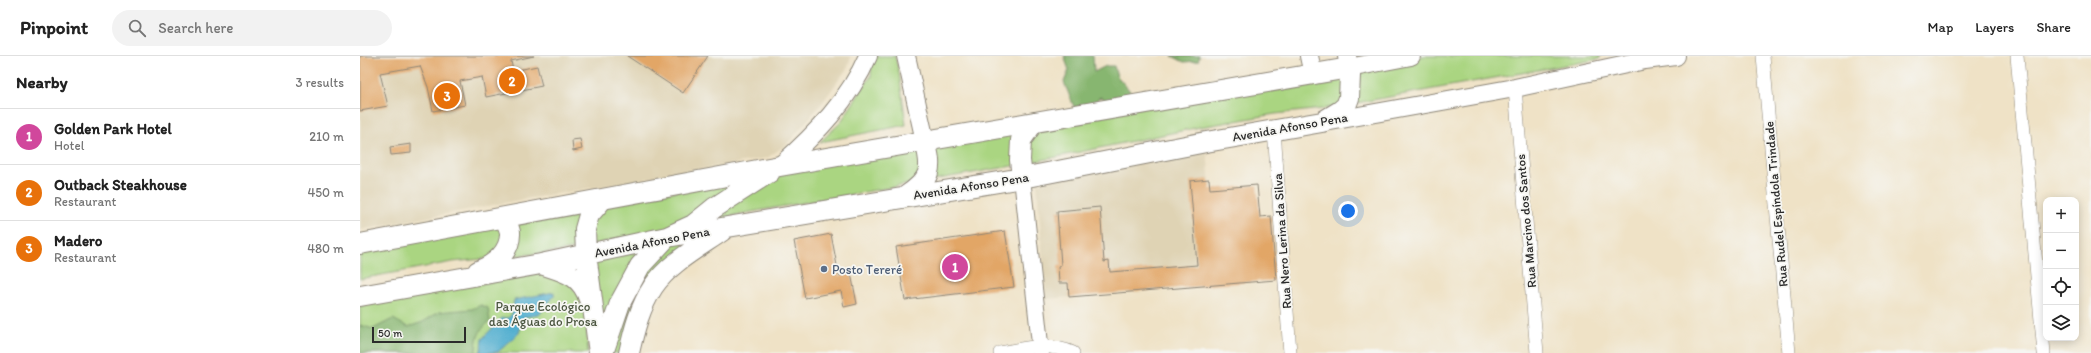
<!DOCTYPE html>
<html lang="en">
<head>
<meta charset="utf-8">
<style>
  :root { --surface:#fff; --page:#f2f2f2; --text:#222; --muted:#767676; --line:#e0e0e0; --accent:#b5179e }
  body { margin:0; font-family:Itim,sans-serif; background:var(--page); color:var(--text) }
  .controls { position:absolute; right:12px; bottom:12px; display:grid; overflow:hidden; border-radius:8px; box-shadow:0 2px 10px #0003 }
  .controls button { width:36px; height:36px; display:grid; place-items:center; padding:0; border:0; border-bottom:1px solid var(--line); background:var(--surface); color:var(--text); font:20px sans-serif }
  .scale { position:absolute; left:12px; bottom:10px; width:94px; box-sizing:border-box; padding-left:4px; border:2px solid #2b2b2b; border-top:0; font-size:11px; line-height:14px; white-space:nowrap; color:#2b2b2b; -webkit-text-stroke:3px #f6f6f2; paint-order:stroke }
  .you { position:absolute; left:988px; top:155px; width:14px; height:14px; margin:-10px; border:3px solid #fff; border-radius:50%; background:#1a73e8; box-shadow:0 0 0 6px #1a73e833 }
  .badge { display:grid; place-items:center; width:26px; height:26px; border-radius:50%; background:var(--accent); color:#fff; font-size:13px; font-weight:700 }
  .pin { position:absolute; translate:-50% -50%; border:2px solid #fff; box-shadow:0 1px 4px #0006 }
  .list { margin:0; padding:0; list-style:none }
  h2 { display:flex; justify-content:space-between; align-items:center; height:52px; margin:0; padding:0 16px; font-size:17px }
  h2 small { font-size:13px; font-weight:400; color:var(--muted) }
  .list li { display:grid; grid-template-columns:26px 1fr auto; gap:12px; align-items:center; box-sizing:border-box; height:56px; padding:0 16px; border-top:1px solid var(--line) }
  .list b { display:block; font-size:15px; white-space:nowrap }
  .list p { margin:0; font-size:13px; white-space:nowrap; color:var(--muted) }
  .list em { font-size:13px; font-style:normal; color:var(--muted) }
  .icon { flex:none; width:22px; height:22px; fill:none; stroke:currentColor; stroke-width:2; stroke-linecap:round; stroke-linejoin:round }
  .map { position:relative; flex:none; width:1731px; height:297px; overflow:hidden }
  header { display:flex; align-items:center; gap:24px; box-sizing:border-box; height:56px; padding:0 20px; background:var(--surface); border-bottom:1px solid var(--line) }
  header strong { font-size:19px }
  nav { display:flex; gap:22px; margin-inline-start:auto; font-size:14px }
  .search { width:280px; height:36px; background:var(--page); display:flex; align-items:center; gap:10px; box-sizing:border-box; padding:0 14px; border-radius:22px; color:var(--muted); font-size:15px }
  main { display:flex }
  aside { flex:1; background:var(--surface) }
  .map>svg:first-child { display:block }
  .built { fill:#dfd3b4 }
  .green { fill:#aad581; stroke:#6a8056 }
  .forest { fill:#87b66f; stroke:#59704d }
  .water { fill:#50adcf; stroke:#3e6c7d }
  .building { fill:#e2a666 }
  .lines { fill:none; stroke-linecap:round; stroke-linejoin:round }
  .minor-casing { stroke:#8d8678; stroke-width:14 }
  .tertiary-casing { stroke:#8d8678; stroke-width:18 }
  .secondary-casing { stroke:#8d8678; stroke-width:20 }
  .primary-casing { stroke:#8d8678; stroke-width:22 }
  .minor { stroke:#fff; stroke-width:13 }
  .tertiary { stroke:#fff; stroke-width:16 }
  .secondary { stroke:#fff; stroke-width:18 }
  .primary { stroke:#fff; stroke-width:20 }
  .service-dot { fill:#5c6f8a; stroke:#f6f6f2; stroke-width:1.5 }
  .labels { text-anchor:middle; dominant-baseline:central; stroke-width:3.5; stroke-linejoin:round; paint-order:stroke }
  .street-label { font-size:13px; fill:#2b2b2b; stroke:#f6f6f2 }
  .service-label { font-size:13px; fill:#4e5e75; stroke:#f6f6f2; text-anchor:start }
  .park-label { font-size:13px; fill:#4b5640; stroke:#f6f6f2 }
</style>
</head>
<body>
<header>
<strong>Pinpoint</strong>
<div class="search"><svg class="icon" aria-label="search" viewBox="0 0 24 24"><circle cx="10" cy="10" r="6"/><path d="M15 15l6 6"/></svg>Search here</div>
<nav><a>Map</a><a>Layers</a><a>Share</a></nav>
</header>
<main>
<aside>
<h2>Nearby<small>3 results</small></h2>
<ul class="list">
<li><span class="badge" style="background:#d1479c">1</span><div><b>Golden Park Hotel</b><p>Hotel</p></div><em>210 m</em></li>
<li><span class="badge" style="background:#e8710a">2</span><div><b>Outback Steakhouse</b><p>Restaurant</p></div><em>450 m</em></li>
<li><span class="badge" style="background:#e8710a">3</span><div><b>Madero</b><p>Restaurant</p></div><em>480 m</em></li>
</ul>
</aside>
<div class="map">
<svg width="1731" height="297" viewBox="0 0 1731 297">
  <rect width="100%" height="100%" fill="#f6f6f2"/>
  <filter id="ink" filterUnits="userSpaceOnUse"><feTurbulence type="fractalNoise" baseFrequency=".025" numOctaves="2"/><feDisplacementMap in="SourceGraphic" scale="8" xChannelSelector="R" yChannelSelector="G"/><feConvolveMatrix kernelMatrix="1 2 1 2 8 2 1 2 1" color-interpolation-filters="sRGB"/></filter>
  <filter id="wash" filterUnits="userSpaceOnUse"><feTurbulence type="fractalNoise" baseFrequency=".012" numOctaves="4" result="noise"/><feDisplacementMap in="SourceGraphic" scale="16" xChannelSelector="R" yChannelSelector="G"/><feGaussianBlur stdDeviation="0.9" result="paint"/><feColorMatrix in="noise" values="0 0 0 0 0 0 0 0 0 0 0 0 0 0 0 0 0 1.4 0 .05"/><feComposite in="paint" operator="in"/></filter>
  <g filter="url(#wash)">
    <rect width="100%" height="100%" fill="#efe2c6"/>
    <path class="built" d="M0 0H491L488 11 462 47 427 88 407 102 154 145 0 174Z
      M847 93 858 229 686 243 677 127Z"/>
    <path class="green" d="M512 0H535L539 17 546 69 460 86 480 67 511 20Z
      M1057 0H1241L1239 3 963 53 915 58 840 71 658 109 391 156 202 195 92 206 0 223V193Z
      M351 179 318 196 261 297H247L233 206Z
      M185 216 202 218 220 241 226 259 228 297H0V250Z"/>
    <path class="forest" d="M704 0H733L734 16 746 10H754L757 20 770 35 765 44 753 47 740 41 733 48 714 51 704 26 709 14Z
      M812 0H840L838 5 824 6Z
      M121 249 128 252 130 265C118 275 116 282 116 297H0V269L13 273 33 263 48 271 63 266 79 256 112 253Z"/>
    <path class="water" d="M194 236V240L179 259 164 261 159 277 138 296 119 297 121 294 122 283 142 262H148L152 258 154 244Z"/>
    <g id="blocks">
      <path class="building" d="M0 0H174L151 5 153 15 177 10 182 30 126 41 122 21 100 25 105 49 73 55 68 31 60 10 20 17 28 50 0 55Z
        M267 0H348L323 37Z
        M220 83 222 93 213 95 212 84Z
        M51 88V97L31 99 30 91Z
        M849 123 850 133 897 129 900 161 911 160 916 224 709 241 708 227H699L698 210 701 209 697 155 740 151 744 206 749 205 750 216 837 209 830 125Z
        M645 175 654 231 545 244 536 191Z
        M471 178 479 220 491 217 497 248 484 251 481 235 445 242 434 185Z"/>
    </g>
  </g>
  <g filter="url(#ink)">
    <use href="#blocks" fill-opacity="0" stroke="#8d8678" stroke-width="1"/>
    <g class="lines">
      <g class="minor-casing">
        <path id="minor" d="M1403 0 1429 297
          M1657 0 1684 297
          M1155 32 1177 297
          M914 74 930 297
          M640 297C666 292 688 286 713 297"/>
      </g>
      <g class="tertiary-casing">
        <path id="tertiary" d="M662 122 681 297"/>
      </g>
      <g class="secondary-casing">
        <path id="secondary" d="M546 0 565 85
          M949 0 953 19
          M987 0 989 12 1051 0
          M965 66 1155 32 1285 4 1316 0
          M420 110C456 78 489 44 508 0"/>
      </g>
      <g class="primary-casing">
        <path id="primary" d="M662 122 660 104 661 84 674 66
          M546 140C571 123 573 114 565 85
          M0 188 420 110 989 12 990 19 989 42 986 50 980 55 962 66 846 86 662 122 307 181 181 208 0 240
          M181 208C204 216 221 218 229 243
          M118 215C134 209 151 196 150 176 149 171 146 166 145 161
          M239 297 226 198 225 173 229 159 242 144
          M243 297 260 247 280 210 307 181 333 169 354 152 410 116
          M269 297C274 274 280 251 293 231 309 207 339 191 362 175"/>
      </g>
      <use href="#minor" class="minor"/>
      <use href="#tertiary" class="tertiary"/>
      <use href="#secondary" class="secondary"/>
      <use href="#primary" class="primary"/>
    </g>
  </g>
  <circle class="service-dot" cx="464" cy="213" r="4"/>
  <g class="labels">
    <g class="street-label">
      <text transform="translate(930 71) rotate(-10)">Avenida Afonso Pena</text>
      <text transform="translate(611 130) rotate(-9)">Avenida Afonso Pena</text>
      <text transform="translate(1416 148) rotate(-95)">Rua Rudel Espíndola Trindade</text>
      <text transform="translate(1166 165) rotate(-95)">Rua Marcino dos Santos</text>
      <text transform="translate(922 185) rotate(-94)">Rua Nero Lerina da Silva</text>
      <text transform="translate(292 186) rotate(-11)">Avenida Afonso Pena</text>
    </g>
    <g class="service-label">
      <text x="472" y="213">Posto Tereré</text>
    </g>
    <g class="park-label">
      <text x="183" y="250">Parque Ecológico<tspan x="183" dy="15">das Águas do Prosa</tspan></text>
    </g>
  </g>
</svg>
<div class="controls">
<button>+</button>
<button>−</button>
<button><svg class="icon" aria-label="locate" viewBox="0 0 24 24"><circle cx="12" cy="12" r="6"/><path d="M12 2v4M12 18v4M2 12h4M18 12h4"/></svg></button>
<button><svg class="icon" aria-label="layers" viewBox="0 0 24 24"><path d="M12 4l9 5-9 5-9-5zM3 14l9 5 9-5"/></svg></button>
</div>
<div class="scale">50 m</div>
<div class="you"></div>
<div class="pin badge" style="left:595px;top:211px;background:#d1479c">1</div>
<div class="pin badge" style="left:152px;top:25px;background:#e8710a">2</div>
<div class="pin badge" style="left:87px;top:40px;background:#e8710a">3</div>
</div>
</main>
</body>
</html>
